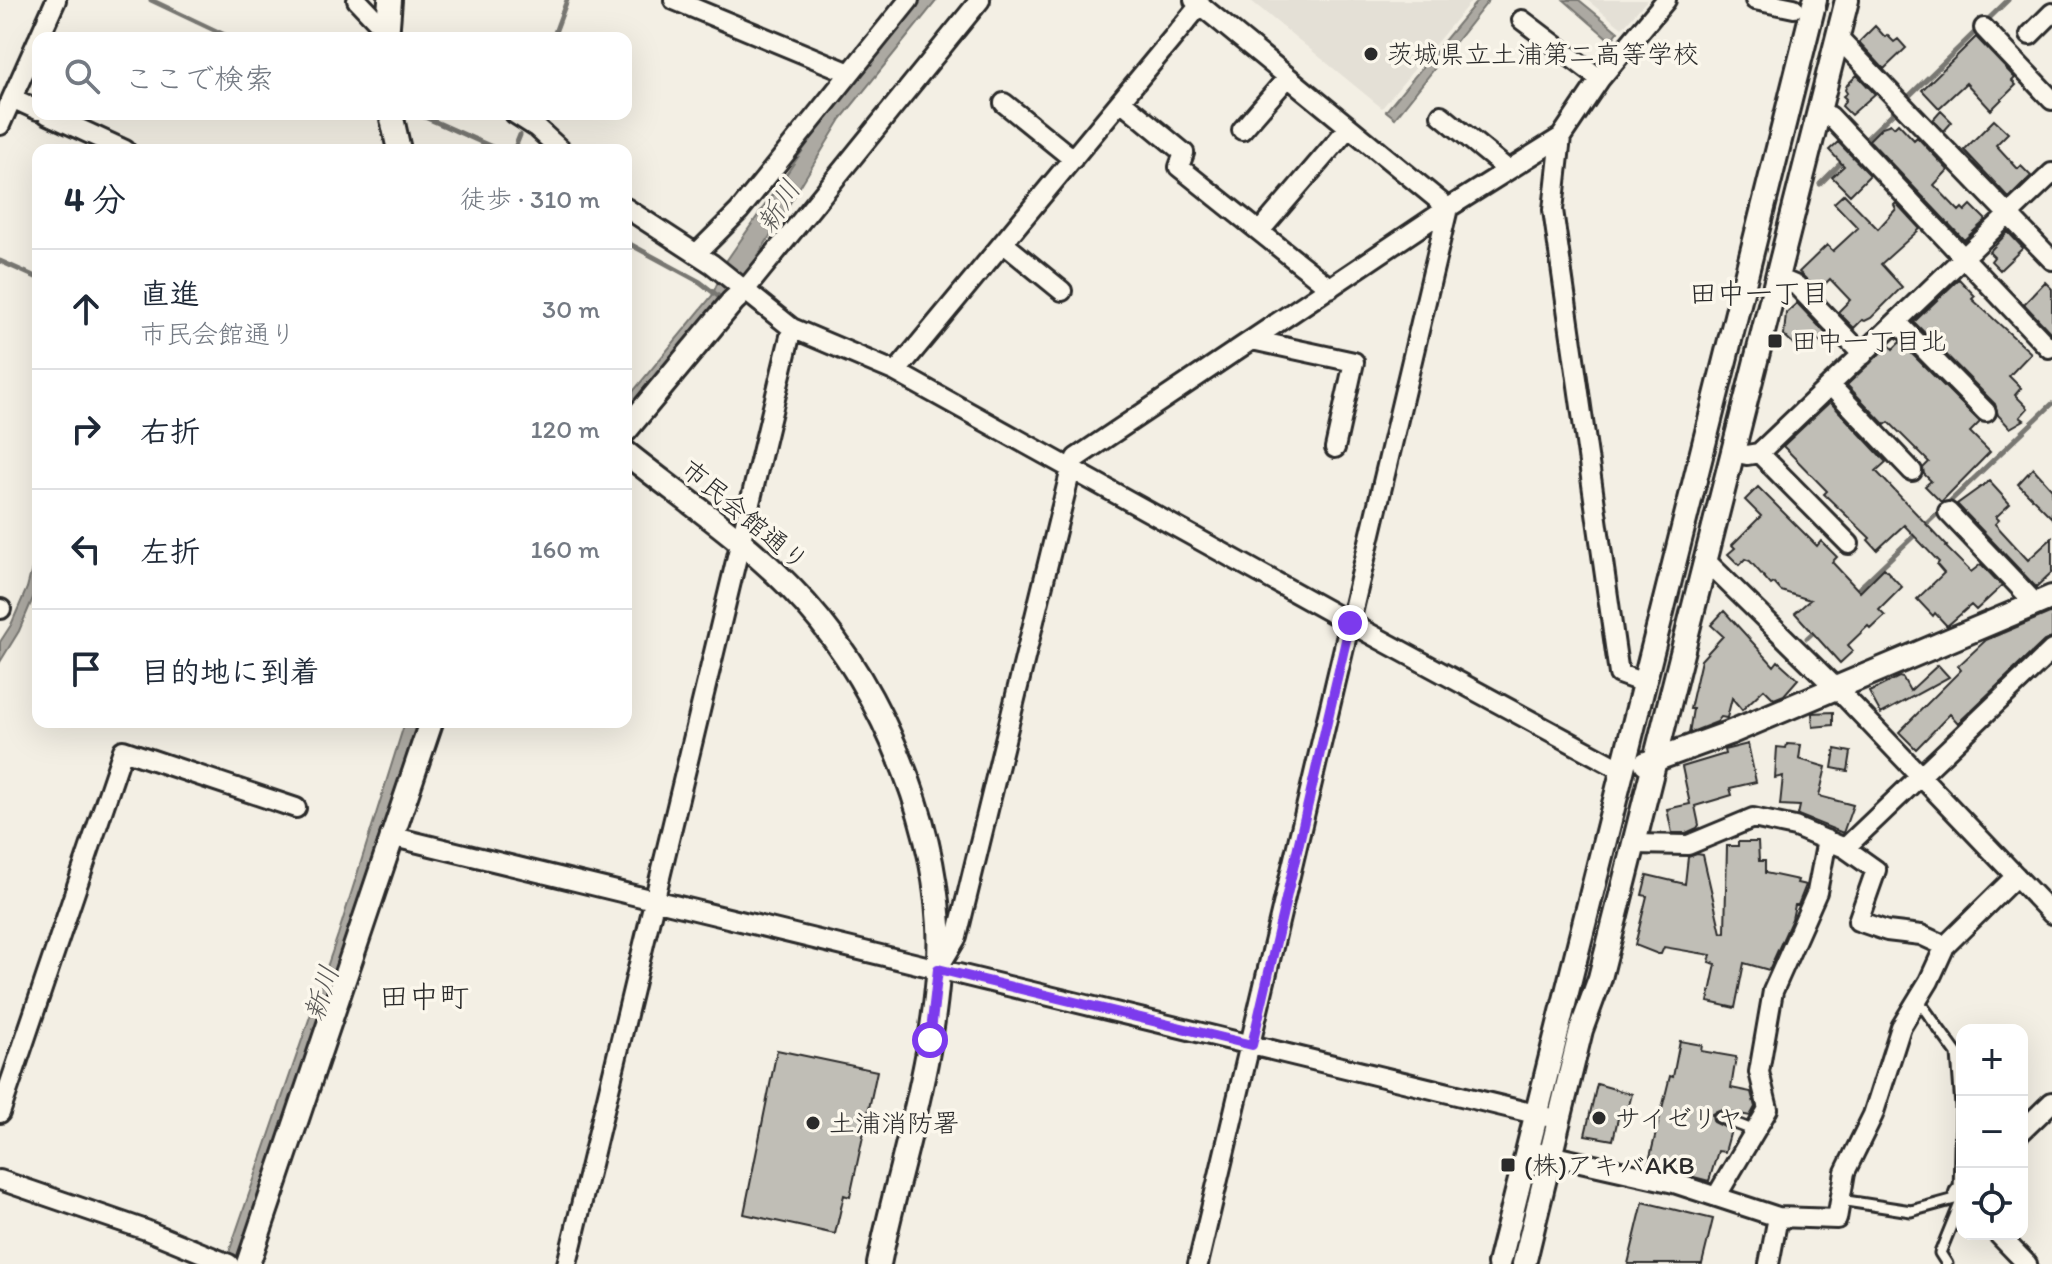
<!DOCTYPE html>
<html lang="ja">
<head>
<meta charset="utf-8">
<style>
  :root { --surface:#fff; --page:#f6f6f7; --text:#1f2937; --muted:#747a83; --line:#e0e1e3 }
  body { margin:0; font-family:Itim,"Klee One",sans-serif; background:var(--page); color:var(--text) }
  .controls { position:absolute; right:24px; bottom:24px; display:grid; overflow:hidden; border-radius:16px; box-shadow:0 8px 32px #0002 }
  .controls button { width:72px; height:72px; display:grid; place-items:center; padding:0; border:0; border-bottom:2px solid var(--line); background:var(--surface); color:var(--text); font:40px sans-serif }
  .stop { position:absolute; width:24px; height:24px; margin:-18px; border:6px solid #7c3aed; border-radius:50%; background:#fff }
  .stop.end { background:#7c3aed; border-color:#fff; box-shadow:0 2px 8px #0008 }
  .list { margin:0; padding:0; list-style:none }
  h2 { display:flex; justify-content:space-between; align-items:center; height:104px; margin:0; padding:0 32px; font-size:34px }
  h2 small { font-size:26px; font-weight:400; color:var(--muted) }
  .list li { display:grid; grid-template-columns:52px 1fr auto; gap:24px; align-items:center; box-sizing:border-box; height:120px; padding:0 32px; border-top:2px solid var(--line) }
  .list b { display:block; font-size:30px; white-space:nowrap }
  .list p { margin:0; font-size:26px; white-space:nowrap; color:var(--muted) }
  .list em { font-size:26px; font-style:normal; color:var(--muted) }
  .icon { flex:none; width:44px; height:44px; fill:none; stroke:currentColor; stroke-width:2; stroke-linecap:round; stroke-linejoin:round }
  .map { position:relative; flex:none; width:2052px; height:1264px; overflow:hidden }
  .search { position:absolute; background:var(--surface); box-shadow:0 8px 32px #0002; left:32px; top:32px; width:600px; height:88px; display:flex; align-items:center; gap:20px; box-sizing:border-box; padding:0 28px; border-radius:16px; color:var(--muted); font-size:30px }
  .panel { position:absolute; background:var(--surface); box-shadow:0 8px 32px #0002; left:32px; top:144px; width:600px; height:584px; border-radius:16px }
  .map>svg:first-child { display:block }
  .built { fill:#e4e0d6 }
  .water { fill:#aca9a2; stroke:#787772; stroke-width:2 }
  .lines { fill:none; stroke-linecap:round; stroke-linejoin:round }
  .stream { stroke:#787772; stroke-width:5 }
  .building { fill:#c0beb6; stroke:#2b2b2b; stroke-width:2 }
  .service-casing { stroke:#2b2b2b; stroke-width:15 }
  .minor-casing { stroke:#2b2b2b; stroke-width:24 }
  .tertiary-casing { stroke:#2b2b2b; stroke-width:28 }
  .service { stroke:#fbf7ec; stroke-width:9 }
  .minor { stroke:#fbf7ec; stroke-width:18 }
  .tertiary { stroke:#fbf7ec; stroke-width:22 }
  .route { stroke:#7c3aed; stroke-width:10 }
  .poi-dot { fill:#2b2b2b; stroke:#fbf7ec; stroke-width:3 }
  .labels { text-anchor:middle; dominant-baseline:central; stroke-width:7; stroke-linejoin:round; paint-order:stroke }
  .poi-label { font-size:26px; fill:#2b2b2b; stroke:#fbf7ec; text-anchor:start }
  .street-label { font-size:26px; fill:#2b2b2b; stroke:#fbf7ec }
  .water-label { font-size:28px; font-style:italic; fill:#585755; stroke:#fbf7ec }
  .neighbourhood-label { font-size:28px; fill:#2b2b2b; stroke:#fbf7ec }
  .quarter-label { font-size:30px; fill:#2b2b2b; stroke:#fbf7ec }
</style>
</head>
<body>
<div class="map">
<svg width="2052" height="1264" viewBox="0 0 2052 1264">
  <rect width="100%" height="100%" fill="#f3efe4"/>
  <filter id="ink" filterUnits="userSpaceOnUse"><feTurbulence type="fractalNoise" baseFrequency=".0125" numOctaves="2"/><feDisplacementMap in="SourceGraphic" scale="16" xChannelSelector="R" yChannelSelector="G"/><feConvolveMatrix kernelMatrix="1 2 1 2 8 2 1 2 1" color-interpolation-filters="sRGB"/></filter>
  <g filter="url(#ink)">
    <path class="built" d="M1250 0H1472L1382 108Z
      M1587 0H1647L1622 28Z"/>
    <path class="water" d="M919 0H937L841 119 745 277 626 417V400L712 296 727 260 830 111Z
      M1478 0H1489L1395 118 1386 111Z
      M1564 0H1579L1618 32 1611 41Z
      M38 545 36 591 19 631 0 662V642L11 625 27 588Z
      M405 722H417L348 939 236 1264H225L338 935Z"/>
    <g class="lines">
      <path class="stream" d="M151 0 231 38
        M553 38 567 0
        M1908 97 2008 0
        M418 114 499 150
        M1863 142 1896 110
        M514 150 520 135
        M1820 184 1854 150
        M626 242 700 282 718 296
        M0 261 38 278
        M1854 593 2052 404
        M1807 638 1818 628"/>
    </g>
    <path class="building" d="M1875 26 1885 37 1887 35 1894 42 1898 39 1906 48 1884 69 1859 42Z
      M1976 37 2015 78 2012 81 2016 85 1991 110 1966 83 1939 108 1922 90Z
      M1857 75 1875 94 1851 115 1842 106 1846 99 1843 96 1847 93 1845 90 1847 85Z
      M1941 111 1952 122 1944 131 1933 120Z
      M1994 120 2008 133 1996 145 2018 169 2021 166 2031 176 2009 198 1964 150Z
      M1898 123 1914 140 1917 137 1948 170 1934 185 1959 211 1962 208 1965 211 1971 205 1986 220 1964 240 1869 140 1882 127 1891 124 1894 127Z
      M1838 142 1870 175 1850 195 1832 177 1844 166 1829 150Z
      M1844 194 1878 229 1896 209 1894 205 1896 203 1920 229 1881 264 1902 287 1871 318 1865 321 1862 320 1854 328 1838 312 1850 300 1830 279 1818 291 1799 272 1827 245 1833 251 1858 228 1834 203Z
      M2008 232 2023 248 2000 270 1991 261 1994 257 1989 252Z
      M1959 279 1975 296 1972 299 2031 353 2009 376 2021 388 2015 395 2028 408 2020 417 2024 420 2010 428 1998 415 1995 404 1914 322Z
      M2045 282 2052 289V334L2024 304Z
      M1797 303 1831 339 1824 346 1815 337 1801 351 1784 335 1786 313Z
      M1900 342 1980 422 1970 432 1990 452 1941 502 1925 486 1931 481 1924 474 1923 468 1929 462 1889 422 1885 425 1847 385 1889 345 1893 349Z
      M1830 402 1886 462 1876 471 1947 546 1946 547 1971 572 1981 564 2002 586 1976 610 1971 605 1947 626 1935 613 1933 616 1917 599 1944 573 1937 565 1939 562 1904 525 1877 550 1868 540 1870 538 1824 494 1827 491 1783 446Z
      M2033 468 2052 489V518L2018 484Z
      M1989 481 2010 504 1996 517 1999 520 1995 524 2028 560 2052 538V572L2036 587 1957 504Z
      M1758 487 1817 546 1821 541 1837 557 1832 562 1860 592 1884 568 1902 587 1879 610 1885 616 1871 629 1868 626 1848 645 1853 651 1840 663 1795 613 1810 600 1781 591 1774 583 1771 585 1750 561 1745 559 1739 565 1728 554 1735 548 1732 545 1761 516 1745 500Z
      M1724 611 1774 666 1778 661 1798 679 1784 695 1774 699 1764 689 1742 710 1732 698 1727 718 1721 717 1717 722 1689 733 1693 709H1690L1701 660 1723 636 1711 625Z
      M2052 612V638L2044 641 1958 723 1950 714 1916 749 1899 732 1961 670 1958 666 1986 640Z
      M1938 665 1949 677 1881 714 1869 692 1899 677 1903 678 1910 691Z
      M1833 712V725L1813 727 1812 713Z
      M1748 744 1756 782 1730 788 1732 795 1695 806 1699 825 1697 828 1686 833H1672L1667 809 1690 804 1682 767 1725 754 1724 750Z
      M1787 744 1801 745 1799 759 1826 767 1819 796 1853 805 1843 833 1798 815 1800 806 1780 805 1783 776 1775 778 1777 747 1786 748Z
      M1835 749 1851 752 1848 771 1832 768Z
      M1738 842H1758L1759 861H1765V873L1798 880 1797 883 1806 885 1798 905H1795L1792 919 1769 970 1744 963 1735 1008 1708 1002 1716 964 1709 962 1711 955 1664 947 1661 954H1658L1635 945 1647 896 1642 895 1647 875 1685 884 1688 857 1697 854 1703 855 1721 933 1725 932 1727 846H1738Z
      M1680 1041 1702 1045 1701 1051 1736 1057 1731 1088 1751 1092 1755 1107 1750 1116 1719 1110 1712 1114 1714 1122 1731 1130 1725 1152 1718 1151 1709 1181 1648 1165 1670 1076 1673 1077Z
      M777 1050 877 1071 850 1197 844 1195 835 1234 744 1214Z
      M1597 1084 1632 1094 1626 1116 1619 1114 1613 1140 1585 1135Z
      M1643 1202 1713 1219 1702 1264H1628Z"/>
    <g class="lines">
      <g class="service-casing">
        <path id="service" d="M1918 1000 1957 1054 1961 1107 1959 1193
          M1719 1117 1755 1131
          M1840 1200 1911 1211 1962 1197
          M1947 1264 1940 1253 1962 1199"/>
      </g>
      <g class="minor-casing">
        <path id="minor" d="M357 0 393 38
          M674 0 850 73
          M1194 0 1448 208 1198 1264
          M1755 0 1794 8
          M1522 20 1600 79
          M1984 28 2052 100
          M2030 35 2052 13
          M1837 37 2052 260
          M39 38 56 0
          M12 98 38 110
          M1121 101 1184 153 1179 167 1330 288
          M1004 103 1073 159
          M47 114 125 150
          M515 114 537 128 561 150
          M1441 115 1508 170
          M1830 116 2049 348
          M0 125 38 40
          M1242 130 1288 77
          M626 208 712 264 792 328 896 372 1350 623 1622 770
          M1260 231 1349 127
          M1003 243 1062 291
          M697 253 739 211 909 0
          M1776 277 1797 286 1863 355
          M745 290 980 0
          M1897 322 1986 412
          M1252 340 1354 362 1335 448
          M896 372 1200 5
          M1830 385 1912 471
          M1732 452 1747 455 1759 453 2052 173
          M1759 453 1849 544
          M1948 512 2036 604
          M1705 560 1847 699 2052 914
          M0 609H1
          M1644 683 1619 674 1553 210 1561 137 1600 79 1666 0
          M390 836 1560 1120
          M1634 844 1688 845 1753 818 1795 827 1845 848 2052 650
          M1845 848 1876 870 1858 921 1887 931 1921 935 1945 946
          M938 969 957 937 1071 469 1076 458 1448 208 1561 137
          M0 1113 123 750 296 808
          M2022 1131 2052 1102
          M1527 1150 1674 1183 1778 1217 1769 1264
          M0 1180 146 1230 229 1264
          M1962 1190 1959 1193 1962 1196
          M1716 1197 1768 1109 1759 1072 1773 991 1817 892 1827 840
          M1778 1217 1837 1219 1845 1172 1873 1115 1901 1027 1929 981 1945 946 2016 876
          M1998 1234 2027 1264
          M567 1264 792 328"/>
      </g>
      <g class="tertiary-casing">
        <path id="tertiary" d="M387 38 390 0
          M391 114 399 150
          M626 430 733 301 745 290
          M626 453C681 497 741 537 790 587 874 672 932 807 939 925 941 962 936 1003 930 1040 918 1115 894 1189 879 1264
          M1646 763 1729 733 2052 597
          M248 1264 431 722
          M1499 1264 1815 0
          M1524 1264 1581 1030 1600 978 1847 0"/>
      </g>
      <use href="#service" class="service"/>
      <use href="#minor" class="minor"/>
      <use href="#tertiary" class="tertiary"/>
    </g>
  </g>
  <g class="lines" filter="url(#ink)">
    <path class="route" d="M930 1040 938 969 1252 1045 1350 623"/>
  </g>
  <g class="poi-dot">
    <circle cx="1371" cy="54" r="8"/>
    <rect x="1767" y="333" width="16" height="16" rx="4"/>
    <circle cx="1599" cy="1118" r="8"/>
    <circle cx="813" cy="1123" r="8"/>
    <rect x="1500" y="1157" width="16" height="16" rx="4"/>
  </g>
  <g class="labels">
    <g class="poi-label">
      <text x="1387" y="54">茨城県立土浦第二高等学校</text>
      <text x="1791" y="341">田中一丁目北</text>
      <text x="1615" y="1118">サイゼリヤ</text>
      <text x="829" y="1123">土浦消防署</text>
      <text x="1524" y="1165">(株)アキバAKB</text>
    </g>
    <g class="street-label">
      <text transform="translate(745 515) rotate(40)">市民会館通り</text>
    </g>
    <g class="water-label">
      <text transform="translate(778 206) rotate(-58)">新川</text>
      <text transform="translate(321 993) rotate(-72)">新川</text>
    </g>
    <g class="neighbourhood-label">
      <text x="1759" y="293">田中一丁目</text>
    </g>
    <g class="quarter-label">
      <text x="424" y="996">田中町</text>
    </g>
  </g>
</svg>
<div class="controls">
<button>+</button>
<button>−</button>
<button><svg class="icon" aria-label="locate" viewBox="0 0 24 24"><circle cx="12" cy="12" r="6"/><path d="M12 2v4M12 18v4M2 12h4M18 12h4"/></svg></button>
</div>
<div class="stop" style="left:930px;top:1040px"></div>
<div class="stop end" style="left:1350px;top:623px"></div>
<div class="search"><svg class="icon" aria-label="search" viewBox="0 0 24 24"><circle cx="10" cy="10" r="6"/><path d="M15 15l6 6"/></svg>ここで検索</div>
<section class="panel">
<h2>4 分<small>徒歩 · 310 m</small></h2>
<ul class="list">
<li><svg class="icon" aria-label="ahead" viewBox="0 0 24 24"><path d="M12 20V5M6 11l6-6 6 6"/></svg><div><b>直進</b><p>市民会館通り</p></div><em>30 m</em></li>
<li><svg class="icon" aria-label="right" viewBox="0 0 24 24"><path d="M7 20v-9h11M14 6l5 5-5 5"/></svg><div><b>右折</b></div><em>120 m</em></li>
<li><svg class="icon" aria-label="left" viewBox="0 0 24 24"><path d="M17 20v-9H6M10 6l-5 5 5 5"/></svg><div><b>左折</b></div><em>160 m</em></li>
<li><svg class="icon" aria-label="arrive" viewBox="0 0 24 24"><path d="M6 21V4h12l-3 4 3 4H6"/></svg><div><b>目的地に到着</b></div></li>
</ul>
</section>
</div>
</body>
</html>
